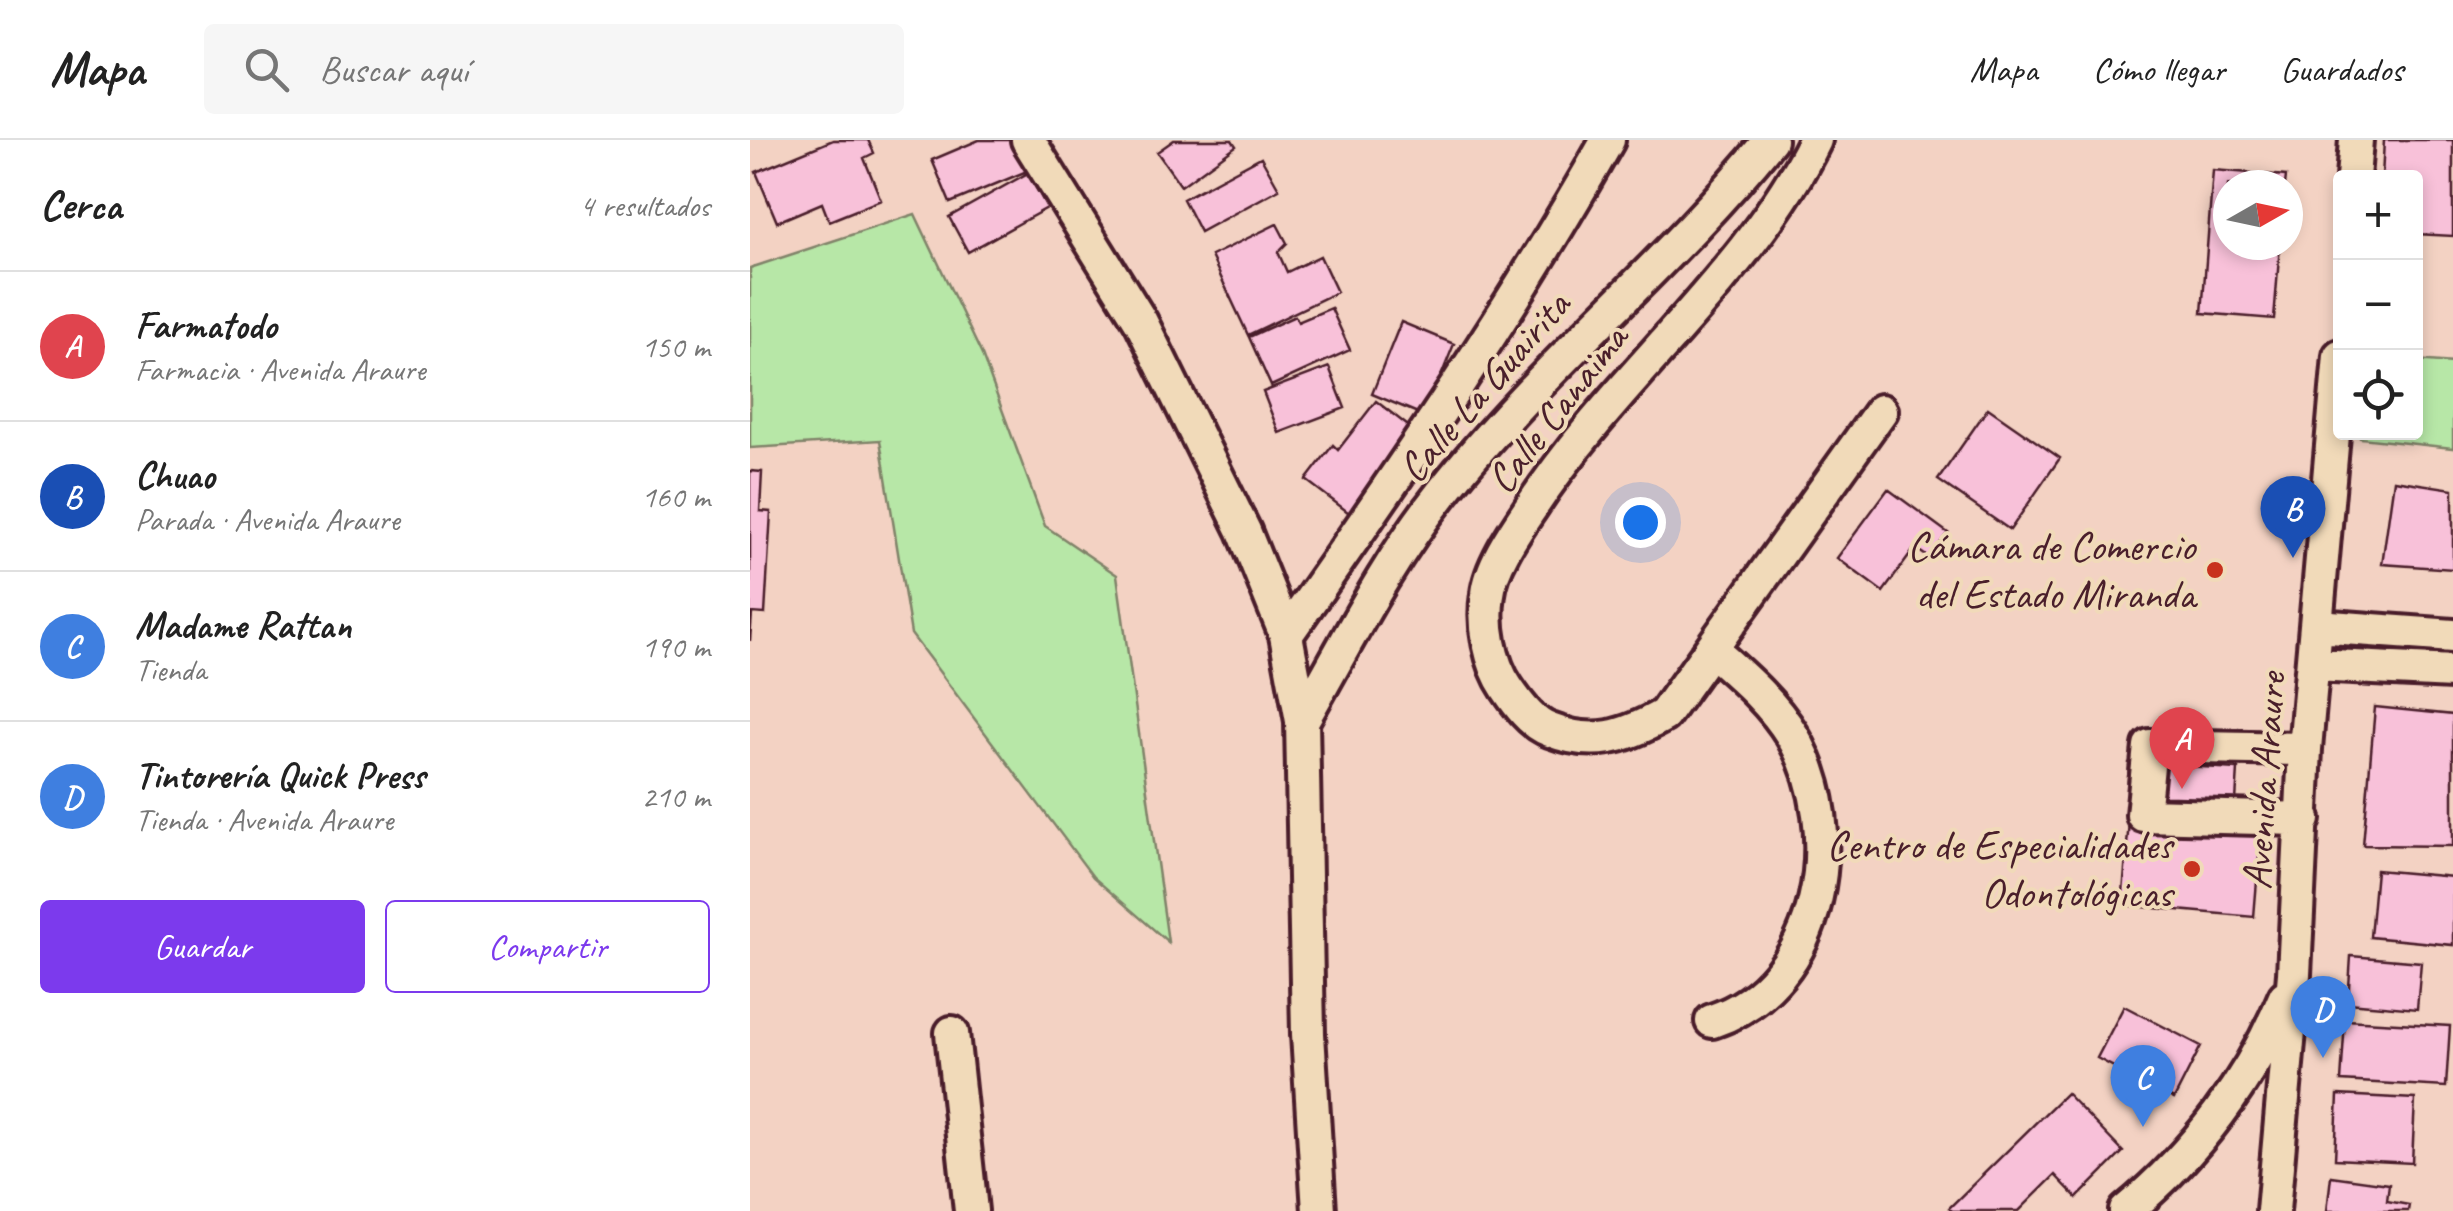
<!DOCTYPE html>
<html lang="es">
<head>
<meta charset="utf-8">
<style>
  :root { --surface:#fff; --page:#f6f6f6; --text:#222; --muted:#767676; --line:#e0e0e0; --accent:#7c3aed }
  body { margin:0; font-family:Caveat,sans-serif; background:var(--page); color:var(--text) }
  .controls { position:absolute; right:30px; top:30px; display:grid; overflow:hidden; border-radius:10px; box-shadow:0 5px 15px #0003 }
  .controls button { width:90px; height:90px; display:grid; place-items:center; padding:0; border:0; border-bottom:2px solid var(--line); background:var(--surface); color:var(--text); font:50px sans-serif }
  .compass { position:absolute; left:1463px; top:30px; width:90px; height:90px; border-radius:50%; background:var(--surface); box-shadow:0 5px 15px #0003; rotate:81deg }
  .you { position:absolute; left:890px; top:382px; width:35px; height:35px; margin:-25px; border:8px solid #fff; border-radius:50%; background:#1a73e8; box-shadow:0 0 0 15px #1a73e833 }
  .badge { display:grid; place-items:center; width:65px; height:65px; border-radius:50%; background:var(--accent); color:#fff; font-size:32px; font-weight:700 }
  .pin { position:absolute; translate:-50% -82px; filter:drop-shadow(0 2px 5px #0008) }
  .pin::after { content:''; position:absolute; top:52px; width:35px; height:30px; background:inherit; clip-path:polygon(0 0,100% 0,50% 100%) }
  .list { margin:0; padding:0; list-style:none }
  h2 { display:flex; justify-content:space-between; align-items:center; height:130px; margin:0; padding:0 40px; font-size:42px }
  h2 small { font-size:32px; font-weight:400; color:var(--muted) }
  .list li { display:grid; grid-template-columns:65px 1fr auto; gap:30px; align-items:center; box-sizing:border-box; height:150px; padding:0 40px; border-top:2px solid var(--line) }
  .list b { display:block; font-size:38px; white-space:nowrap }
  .list p { margin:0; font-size:32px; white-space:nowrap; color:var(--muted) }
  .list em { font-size:32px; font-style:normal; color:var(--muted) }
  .actions { display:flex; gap:20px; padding:30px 40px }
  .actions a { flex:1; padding:22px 0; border:2px solid var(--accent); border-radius:10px; text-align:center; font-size:35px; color:var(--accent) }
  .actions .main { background:var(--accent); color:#fff }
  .icon { flex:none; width:55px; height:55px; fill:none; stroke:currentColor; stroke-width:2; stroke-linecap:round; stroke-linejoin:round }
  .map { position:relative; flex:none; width:1703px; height:1071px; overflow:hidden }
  header { display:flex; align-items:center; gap:60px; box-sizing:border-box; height:140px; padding:0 50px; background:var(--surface); border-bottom:2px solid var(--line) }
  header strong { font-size:48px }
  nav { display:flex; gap:55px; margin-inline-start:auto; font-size:35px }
  .search { width:700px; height:90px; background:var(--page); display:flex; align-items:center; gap:25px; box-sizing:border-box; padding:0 35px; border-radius:10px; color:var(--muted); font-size:38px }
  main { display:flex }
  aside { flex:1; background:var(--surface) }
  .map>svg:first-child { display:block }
  .green { fill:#b7e7a7; stroke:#808369; stroke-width:2.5 }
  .building { fill:#f8c1d9; stroke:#4a1f2b; stroke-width:2.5 }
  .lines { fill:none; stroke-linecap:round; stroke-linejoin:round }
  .minor-casing { stroke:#4a1f2b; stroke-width:40 }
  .minor { stroke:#f1dab9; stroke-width:32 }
  .poi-dot { fill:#c8321e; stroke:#f1dab9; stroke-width:4 }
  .labels { text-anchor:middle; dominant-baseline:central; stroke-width:8; stroke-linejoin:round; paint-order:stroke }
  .street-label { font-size:42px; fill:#4a1f2b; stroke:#f1dab9 }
  .poi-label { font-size:42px; fill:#4a1f2b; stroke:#f1dab9; text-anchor:end }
</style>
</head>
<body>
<header>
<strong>Mapa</strong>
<div class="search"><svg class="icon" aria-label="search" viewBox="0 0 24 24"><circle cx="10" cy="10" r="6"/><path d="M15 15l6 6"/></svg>Buscar aquí</div>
<nav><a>Mapa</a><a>Cómo llegar</a><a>Guardados</a></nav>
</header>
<main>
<aside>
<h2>Cerca<small>4 resultados</small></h2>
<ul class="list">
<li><span class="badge" style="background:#e0444e">A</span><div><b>Farmatodo</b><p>Farmacia · Avenida Araure</p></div><em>150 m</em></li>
<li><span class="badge" style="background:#1a4fb4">B</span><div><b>Chuao</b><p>Parada · Avenida Araure</p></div><em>160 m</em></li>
<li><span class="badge" style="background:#3f7fe0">C</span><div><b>Madame Rattan</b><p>Tienda</p></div><em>190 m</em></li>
<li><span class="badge" style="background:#3f7fe0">D</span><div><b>Tintorería Quick Press</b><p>Tienda · Avenida Araure</p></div><em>210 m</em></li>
</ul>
<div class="actions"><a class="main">Guardar</a><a>Compartir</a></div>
</aside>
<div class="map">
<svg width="1703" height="1071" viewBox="0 0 1703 1071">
  <rect width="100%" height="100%" fill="#f3d2c3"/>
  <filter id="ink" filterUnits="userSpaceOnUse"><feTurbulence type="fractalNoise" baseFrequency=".01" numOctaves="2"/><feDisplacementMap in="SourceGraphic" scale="20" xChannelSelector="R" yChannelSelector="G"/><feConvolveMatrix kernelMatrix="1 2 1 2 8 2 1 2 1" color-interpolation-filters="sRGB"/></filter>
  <g filter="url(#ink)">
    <path class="green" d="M165 74 232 215 295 386 367 435 418 802 343 737 161 494 130 300 0 308V128Z
      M1666 220 1703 223V308L1610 298V293L1666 292Z"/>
    <path class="building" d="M83 0H118L124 13 114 18 131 60 79 81 72 63 27 82 6 32Z
      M229 0H265L277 31 200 63 182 20Z
      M424 0H482L486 6 431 46 407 12Z
      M1634 0H1703V96L1666 94V38H1632Z
      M511 17 529 49 450 92 433 59Z
      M1463 30 1536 36 1535 45H1478V105H1530L1524 179 1452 173Z
      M278 33 297 68 218 112 199 77Z
      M527 84 537 103 528 112 537 132 570 116 587 152 498 195 461 116Z
      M581 168 600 210 521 246 499 197 545 176 548 182Z
      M651 182 704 204 675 276 622 254Z
      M579 227 595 268 529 293 513 252Z
      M626 261 671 296 607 379 556 340 583 305 588 310Z
      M1238 268 1310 318 1260 390 1188 340Z
      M0 331 12 332 10 371 21 372 15 474 2 473 0 501Z
      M1644 340 1703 349V429L1632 424Z
      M1138 349 1198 393 1179 418 1165 408 1133 452 1087 418Z
      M1625 567 1703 575V706L1613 705Z
      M1379 623 1488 629 1485 677 1376 669Z
      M1379 681 1511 692 1504 777 1372 765Z
      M1626 730 1703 737V805L1620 797Z
      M1601 816 1671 822 1667 869 1598 863Z
      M1374 866 1451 906 1424 959 1347 918Z
      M1595 880 1700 886 1696 947 1591 941Z
      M1316 953 1373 1012 1327 1058 1305 1035 1269 1071H1202L1199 1068Z
      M1588 955 1665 959 1662 1023 1585 1019Z
      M1581 1036 1639 1044 1637 1061 1659 1065 1658 1071H1577Z"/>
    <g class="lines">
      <g class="minor-casing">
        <path id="minor" d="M278 0 391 182 494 391 536 495 552 581 558 894 569 1071
          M1065 0C1001 132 864 240 782 366 766 390 741 425 738 454 733 485 740 523 757 548 767 563 782 584 800 590 844 607 875 597 914 575L1131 271
          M1603 38 1606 0
          M1567 486 1703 496
          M536 495C649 334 761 172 858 0
          M1564 525 1703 532
          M552 581C596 504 637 422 692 353 792 226 919 125 1020 0
          M1554 679 1393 675 1400 606 1555 609
          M962 881C1075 844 1098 689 1042 595 1022 562 991 536 963 511
          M202 893 221 1071
          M1376 1071C1445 1014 1501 940 1535 857
          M1523 1071 1544 834 1555 609 1590 216"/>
      </g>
      <use href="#minor" class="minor"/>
    </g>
  </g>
  <g class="poi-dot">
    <circle cx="1465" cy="430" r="10"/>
    <circle cx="1442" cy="729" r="10"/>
  </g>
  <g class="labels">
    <g class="street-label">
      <text transform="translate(734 247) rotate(-49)">Calle La Guairita</text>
      <text transform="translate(807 269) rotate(-52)">Calle Canaima</text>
      <text transform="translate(1514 641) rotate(-86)">Avenida Araure</text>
    </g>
    <g class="poi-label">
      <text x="1445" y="406">Cámara de Comercio<tspan x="1445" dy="48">del Estado Miranda</tspan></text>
      <text x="1422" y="705">Centro de Especialidades<tspan x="1422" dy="48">Odontológicas</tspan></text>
    </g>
  </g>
</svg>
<div class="controls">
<button>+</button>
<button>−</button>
<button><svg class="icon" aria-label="locate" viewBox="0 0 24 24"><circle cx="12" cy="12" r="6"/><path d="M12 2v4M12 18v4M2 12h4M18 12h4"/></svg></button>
</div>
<svg class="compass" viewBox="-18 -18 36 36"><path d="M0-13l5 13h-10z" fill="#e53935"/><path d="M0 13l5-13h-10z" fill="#767676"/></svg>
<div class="you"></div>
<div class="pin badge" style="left:1432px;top:649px;background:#e0444e">A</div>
<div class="pin badge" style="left:1543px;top:418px;background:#1a4fb4">B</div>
<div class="pin badge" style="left:1393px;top:987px;background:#3f7fe0">C</div>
<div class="pin badge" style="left:1573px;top:918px;background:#3f7fe0">D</div>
</div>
</main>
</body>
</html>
